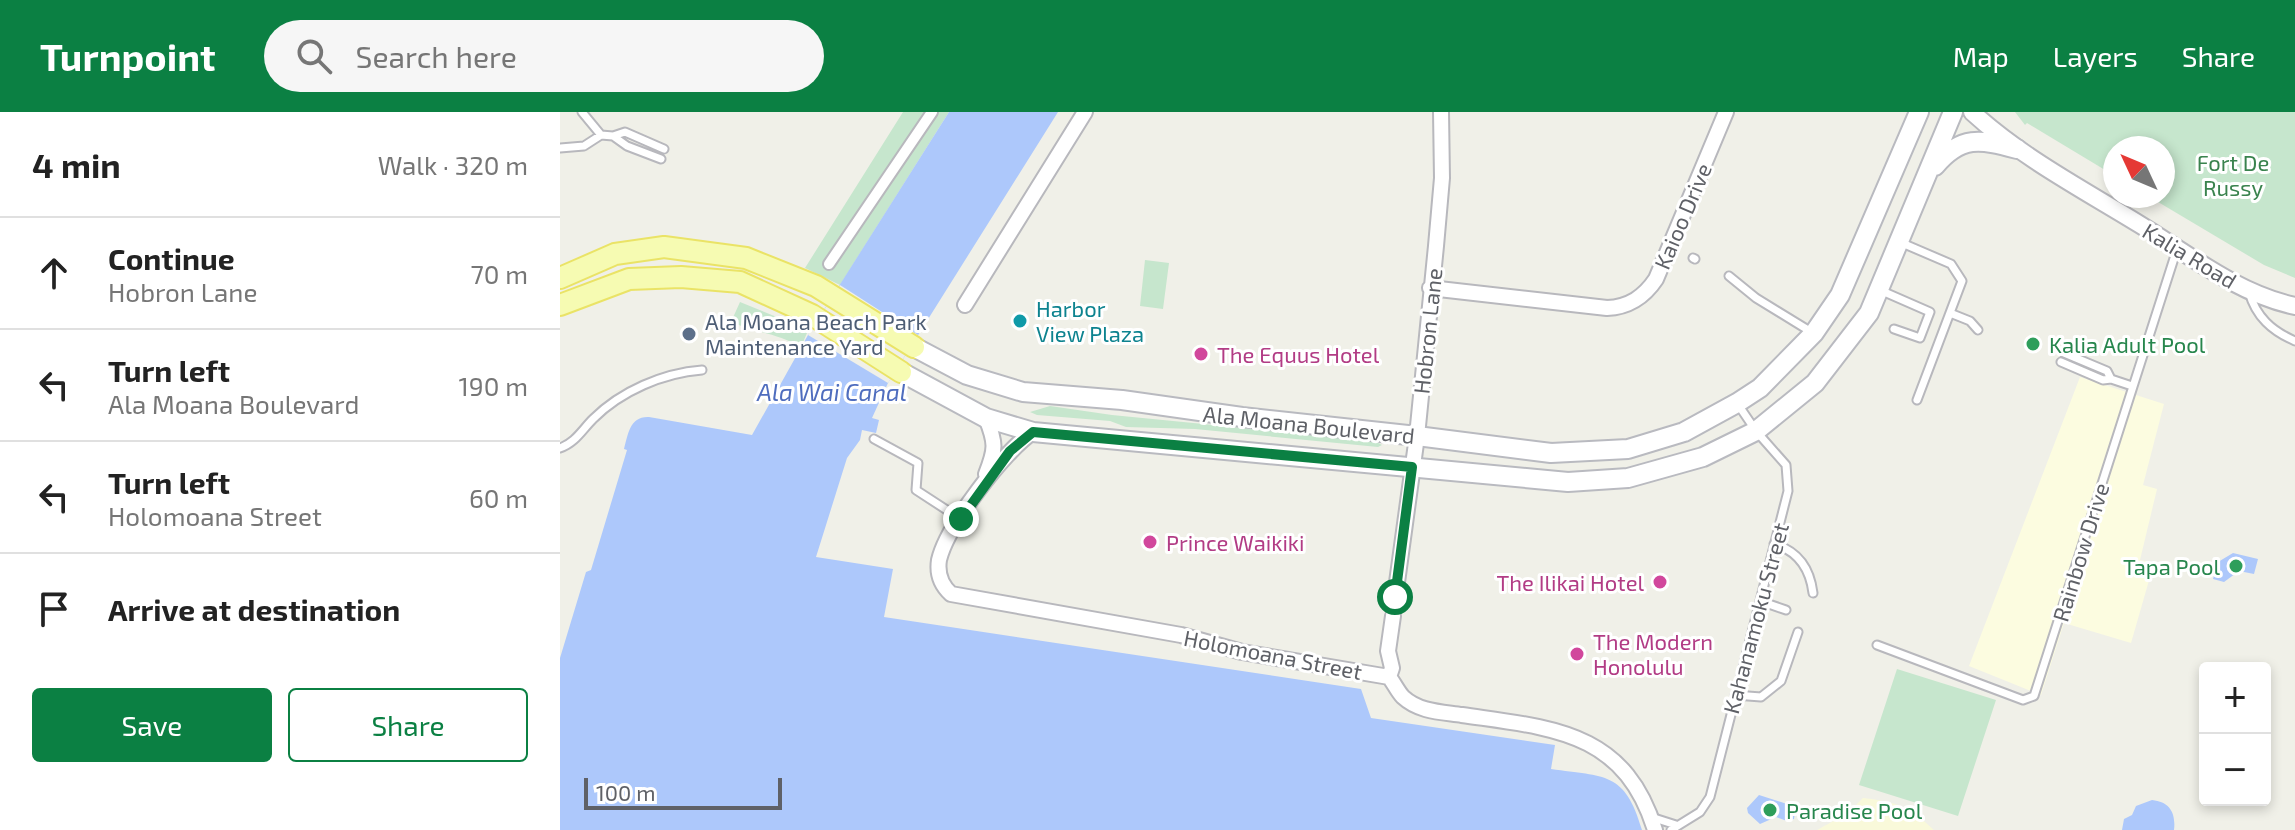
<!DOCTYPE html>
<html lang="en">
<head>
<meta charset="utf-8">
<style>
  :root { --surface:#fff; --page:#f6f6f6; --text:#222; --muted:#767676; --line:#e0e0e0; --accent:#0b8043 }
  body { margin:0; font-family:"Exo 2",sans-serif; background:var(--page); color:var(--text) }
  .controls { position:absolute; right:24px; bottom:24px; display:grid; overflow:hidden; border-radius:8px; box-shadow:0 4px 12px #0003 }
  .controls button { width:72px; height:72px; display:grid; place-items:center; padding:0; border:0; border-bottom:2px solid var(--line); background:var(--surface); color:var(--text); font:40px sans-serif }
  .compass { position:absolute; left:1543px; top:24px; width:72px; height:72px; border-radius:50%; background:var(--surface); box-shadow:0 4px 12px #0003; rotate:314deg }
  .scale { position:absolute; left:24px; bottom:20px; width:198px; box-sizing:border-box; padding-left:8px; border:4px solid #5f6167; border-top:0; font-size:22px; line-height:28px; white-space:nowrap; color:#5f6167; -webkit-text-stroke:6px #fff; paint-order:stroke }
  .stop { position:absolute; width:24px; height:24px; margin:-18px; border:6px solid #0b8043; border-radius:50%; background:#fff }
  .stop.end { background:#0b8043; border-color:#fff; box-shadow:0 2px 8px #0008 }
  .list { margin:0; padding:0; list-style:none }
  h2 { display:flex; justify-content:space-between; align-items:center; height:104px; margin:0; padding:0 32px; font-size:34px }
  h2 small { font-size:26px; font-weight:400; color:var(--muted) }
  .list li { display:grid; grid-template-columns:52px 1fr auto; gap:24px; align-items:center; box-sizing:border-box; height:112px; padding:0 32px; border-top:2px solid var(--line) }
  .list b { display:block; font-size:30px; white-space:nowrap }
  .list p { margin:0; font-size:26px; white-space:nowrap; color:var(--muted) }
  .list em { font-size:26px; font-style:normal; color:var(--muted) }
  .actions { display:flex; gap:16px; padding:24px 32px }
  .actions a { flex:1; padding:18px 0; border:2px solid var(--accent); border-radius:8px; text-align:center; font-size:28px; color:var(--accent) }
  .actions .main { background:var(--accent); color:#fff }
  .icon { flex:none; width:44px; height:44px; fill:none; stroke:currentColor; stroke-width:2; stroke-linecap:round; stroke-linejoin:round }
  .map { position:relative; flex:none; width:1735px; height:718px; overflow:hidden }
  header { display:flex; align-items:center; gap:48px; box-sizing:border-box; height:112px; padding:0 40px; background:var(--accent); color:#fff }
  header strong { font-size:38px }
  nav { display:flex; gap:44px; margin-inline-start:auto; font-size:28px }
  .search { width:560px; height:72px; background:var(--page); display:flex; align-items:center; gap:20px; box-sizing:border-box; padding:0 28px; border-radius:44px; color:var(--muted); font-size:30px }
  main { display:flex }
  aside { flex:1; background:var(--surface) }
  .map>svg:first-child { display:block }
  .commercial { fill:#fcfce0 }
  .green { fill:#c6e6cd }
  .sand { fill:#f9f9da }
  .water { fill:#adc8fb }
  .pier { fill:#f0f0e8 }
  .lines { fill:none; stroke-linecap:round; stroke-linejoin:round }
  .service-casing { stroke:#b8b8bd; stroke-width:11 }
  .pedestrian-casing { stroke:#b8b8bd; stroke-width:14 }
  .minor-casing { stroke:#b8b8bd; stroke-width:18 }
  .tertiary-casing { stroke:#b8b8bd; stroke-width:20 }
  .secondary-casing { stroke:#b9bac0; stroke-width:22 }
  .primary-casing { stroke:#eae366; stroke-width:24 }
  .service { stroke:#fff; stroke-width:7 }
  .pedestrian { stroke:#fff; stroke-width:10 }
  .minor { stroke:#fff; stroke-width:14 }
  .tertiary { stroke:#fff; stroke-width:16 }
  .secondary { stroke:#fff; stroke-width:18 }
  .primary { stroke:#f6fbb2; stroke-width:20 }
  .route { stroke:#0b8043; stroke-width:10 }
  .culture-dot { fill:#0f9aa8; stroke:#fff; stroke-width:3 }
  .service-dot { fill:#5c6f8a; stroke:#fff; stroke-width:3 }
  .leisure-dot { fill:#2e9e5b; stroke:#fff; stroke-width:3 }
  .hotel-dot { fill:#d1479c; stroke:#fff; stroke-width:3 }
  .labels { text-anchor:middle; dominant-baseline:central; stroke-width:6; stroke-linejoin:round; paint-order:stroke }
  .park-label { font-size:22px; fill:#3a834e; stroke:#fff }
  .street-label { font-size:22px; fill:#5f6167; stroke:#fff }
  .culture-label { font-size:22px; fill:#0d838f; stroke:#fff; text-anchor:start }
  .service-label { font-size:22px; fill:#4e5e75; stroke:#fff; text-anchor:start }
  .leisure-label { font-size:22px; fill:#27864d; stroke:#fff; text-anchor:start }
  .hotel-label { font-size:22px; fill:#b23c85; stroke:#fff; text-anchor:start }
  .water-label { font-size:24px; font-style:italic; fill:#4f6dbe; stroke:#fff }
</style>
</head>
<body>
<header>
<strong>Turnpoint</strong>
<div class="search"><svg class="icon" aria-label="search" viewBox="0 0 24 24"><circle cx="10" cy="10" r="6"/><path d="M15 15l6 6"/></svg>Search here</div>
<nav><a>Map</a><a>Layers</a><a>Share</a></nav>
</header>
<main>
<aside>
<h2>4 min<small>Walk · 320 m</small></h2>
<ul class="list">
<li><svg class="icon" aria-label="ahead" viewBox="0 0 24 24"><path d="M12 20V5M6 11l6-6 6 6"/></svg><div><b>Continue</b><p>Hobron Lane</p></div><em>70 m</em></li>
<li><svg class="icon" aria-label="left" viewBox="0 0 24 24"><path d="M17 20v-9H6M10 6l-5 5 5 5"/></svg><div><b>Turn left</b><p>Ala Moana Boulevard</p></div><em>190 m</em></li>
<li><svg class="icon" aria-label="left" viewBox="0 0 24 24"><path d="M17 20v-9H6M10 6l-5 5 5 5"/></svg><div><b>Turn left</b><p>Holomoana Street</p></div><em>60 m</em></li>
<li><svg class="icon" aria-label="arrive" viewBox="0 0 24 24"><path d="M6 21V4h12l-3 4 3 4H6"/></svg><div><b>Arrive at destination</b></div></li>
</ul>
<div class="actions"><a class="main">Save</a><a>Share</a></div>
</aside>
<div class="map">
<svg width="1735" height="718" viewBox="0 0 1735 718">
  <rect width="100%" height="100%" fill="#f0f0e8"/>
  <path class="commercial" d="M1520 265 1604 292 1583 373 1597 377 1580 448 1594 451 1571 531 1504 511 1481 583 1409 554Z"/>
  <path class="green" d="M343 0H389L280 173 245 156Z
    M1455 0H1735V166L1704 153 1588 84H1603V36H1555V64L1467 11 1465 13Z
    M585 148 609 151 603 197 580 194Z
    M180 190 229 210 247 221 241 235C218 222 195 220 171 210Z
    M490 294 552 303 815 329 822 333 818 335 635 317 566 315 550 309 477 303 470 300Z
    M1337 557 1436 588 1398 704 1299 673Z"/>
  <path class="sand" d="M1303 686C1337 690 1350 695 1374 718H1257L1288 701Z"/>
  <path class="water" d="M389 0H498L328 271 312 306 319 308 316 321 302 318 300 328 287 346 256 445 333 457 324 505 801 577 811 606 995 633 991 657C1045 665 1065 659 1082 718H0V546L26 460 31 458 67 338 64 337C68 322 70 304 89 305L192 323 248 223Z
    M1673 441 1698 447 1694 462 1679 459 1664 470 1653 467 1658 450Z
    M1199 683 1227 692 1235 700 1234 707 1227 709 1216 705 1200 712 1188 701 1187 696Z
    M1592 688C1610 690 1616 701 1614 718H1562L1564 707 1572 703 1576 694Z"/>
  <path class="pier" d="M280 173 358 223 328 271 248 223Z"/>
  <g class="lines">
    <g class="service-casing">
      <path id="service" d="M22 0 41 23
        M53 24 65 20 104 37
        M0 36 24 34 41 23 53 24 67 34 101 47
        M1342 131 1391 152 1402 169 1357 288
        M1133 146 1135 147
        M1169 164 1196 186 1253 221
        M1322 179 1370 200 1360 226 1334 217
        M1689 180C1696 205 1712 219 1735 229
        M1390 201 1410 209 1418 218
        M1504 241 1547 259 1551 267
        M1501 250 1543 268 1551 267 1572 274
        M314 327 358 351 356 378 399 406
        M0 336C15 331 22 318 33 307 61 279 103 261 142 258
        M1214 432C1238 439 1250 457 1253 481
        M1200 489 1226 498
        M1317 533 1463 588 1474 584 1617 137
        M1175 583 1201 585 1221 569 1238 520
        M1091 705 1116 713
        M1111 718 1140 700 1150 685 1228 379 1226 353 1196 319 1177 291"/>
    </g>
    <g class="pedestrian-casing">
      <path id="pedestrian" d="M269 152 372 0"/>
    </g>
    <g class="minor-casing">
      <path id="minor" d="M870 176 1047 196C1069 195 1084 185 1096 167L1166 0
        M405 193 525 0
        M473 320C444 339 387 414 379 448 377 461 381 473 391 482L621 523 682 540 829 565C834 571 838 580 843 585 859 600 882 600 902 603 991 616 1064 618 1095 718
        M426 362C436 337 436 331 426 306
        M835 485 857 324 876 134 882 66 881 0
        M829 565 832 556 828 539 833 504"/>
    </g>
    <g class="tertiary-casing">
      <path id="tertiary" d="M1412 0C1461 45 1522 77 1579 112 1628 142 1678 182 1735 194"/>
    </g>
    <g class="secondary-casing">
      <path id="secondary" d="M1375 54C1401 23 1420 27 1457 37
        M354 235 407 263 463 280 562 288 682 305 857 324 991 341 1068 337 1124 320 1177 291 1200 276 1254 221 1280 183 1359 0
        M341 260 426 306 473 320 1008 370 1068 366 1143 345 1196 319 1255 271 1309 201 1393 0"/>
    </g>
    <g class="primary-casing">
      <path id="primary" d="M0 166 55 142 104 135 186 146 256 174 354 235
        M0 193 69 167 121 165 180 170 252 203 341 260"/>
    </g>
    <use href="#service" class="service"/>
    <use href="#pedestrian" class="pedestrian"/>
    <use href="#minor" class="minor"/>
    <use href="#tertiary" class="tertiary"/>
    <use href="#secondary" class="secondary"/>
    <use href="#primary" class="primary"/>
  </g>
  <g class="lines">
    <path class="route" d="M401 407 450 339 473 320 852 355 835 485"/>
  </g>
  <circle class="culture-dot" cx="460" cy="209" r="8"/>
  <circle class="service-dot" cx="129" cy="222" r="8"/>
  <g class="leisure-dot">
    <circle cx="1473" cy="232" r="8"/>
    <circle cx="1676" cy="454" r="8"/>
    <circle cx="1210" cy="698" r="8"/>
  </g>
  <g class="hotel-dot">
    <circle cx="641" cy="242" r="8"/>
    <circle cx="590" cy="430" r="8"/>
    <circle cx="1100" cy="470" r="8"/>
    <circle cx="1017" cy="542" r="8"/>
  </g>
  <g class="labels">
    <g class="park-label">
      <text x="1673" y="50">Fort De<tspan x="1673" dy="25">Russy</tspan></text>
    </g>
    <g class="street-label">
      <text transform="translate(1122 104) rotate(-67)">Kaioo Drive</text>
      <text transform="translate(1630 143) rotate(31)">Kalia Road</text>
      <text transform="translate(867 219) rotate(-84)">Hobron Lane</text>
      <text transform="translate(749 312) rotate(6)">Ala Moana Boulevard</text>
      <text transform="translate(1520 440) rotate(-73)">Rainbow Drive</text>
      <text transform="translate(1195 506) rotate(-75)">Kahanamoku Street</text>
      <text transform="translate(713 542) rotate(11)">Holomoana Street</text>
    </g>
    <g class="culture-label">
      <text x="476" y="196">Harbor<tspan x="476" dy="25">View Plaza</tspan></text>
    </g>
    <g class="service-label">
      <text x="145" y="209">Ala Moana Beach Park<tspan x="145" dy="25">Maintenance Yard</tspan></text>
    </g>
    <g class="leisure-label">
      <text x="1489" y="232">Kalia Adult Pool</text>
      <text x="1660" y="454" text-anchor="end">Tapa Pool</text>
      <text x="1226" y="698">Paradise Pool</text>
    </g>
    <g class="hotel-label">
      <text x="657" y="242">The Equus Hotel</text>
      <text x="606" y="430">Prince Waikiki</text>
      <text x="1084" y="470" text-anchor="end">The Ilikai Hotel</text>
      <text x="1033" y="529">The Modern<tspan x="1033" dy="25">Honolulu</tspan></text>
    </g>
    <g class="water-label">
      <text x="272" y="279">Ala Wai Canal</text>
    </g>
  </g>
</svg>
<div class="controls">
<button>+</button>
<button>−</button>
</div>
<svg class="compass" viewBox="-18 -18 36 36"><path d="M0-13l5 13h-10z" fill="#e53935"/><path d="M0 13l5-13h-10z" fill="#767676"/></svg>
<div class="scale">100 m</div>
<div class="stop" style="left:835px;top:485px"></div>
<div class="stop end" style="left:401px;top:407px"></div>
</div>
</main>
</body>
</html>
